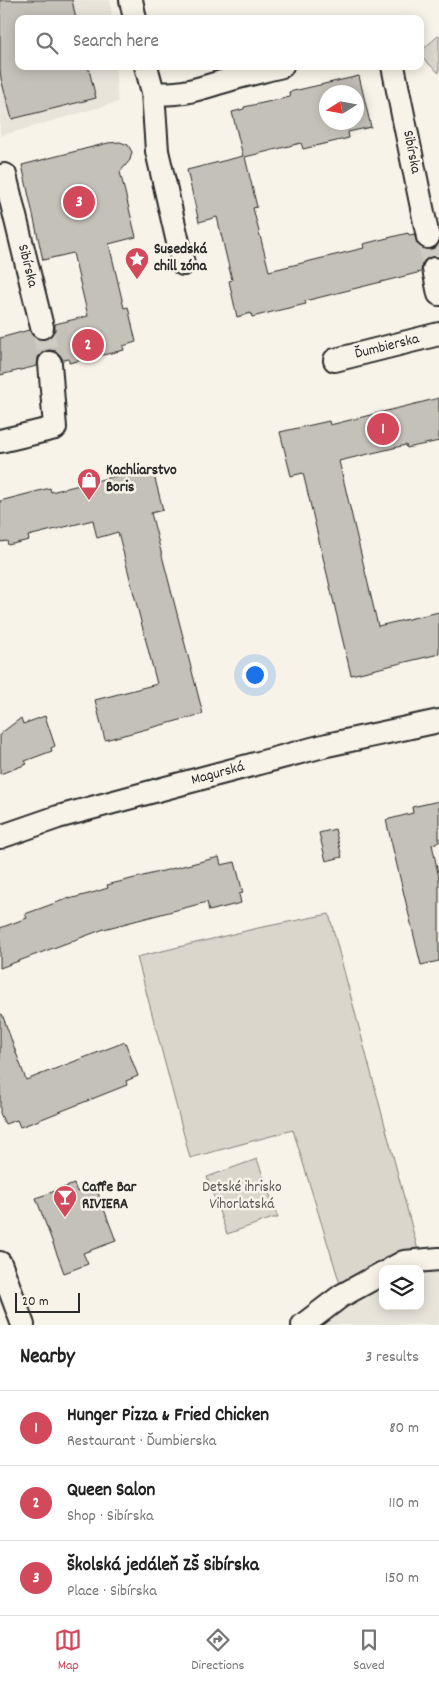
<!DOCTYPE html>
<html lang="en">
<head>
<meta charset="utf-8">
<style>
  :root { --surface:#fff; --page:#f6f6f6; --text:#222; --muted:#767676; --line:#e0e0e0; --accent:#d1495b }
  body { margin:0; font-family:Dekko,sans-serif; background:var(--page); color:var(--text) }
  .controls { position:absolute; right:15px; bottom:15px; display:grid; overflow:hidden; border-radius:10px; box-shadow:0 2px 12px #0003 }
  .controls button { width:45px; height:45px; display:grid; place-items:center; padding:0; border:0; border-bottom:1px solid var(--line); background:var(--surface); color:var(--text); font:25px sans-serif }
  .compass { position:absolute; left:319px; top:85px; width:45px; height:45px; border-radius:50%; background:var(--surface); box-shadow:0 2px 12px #0003; rotate:259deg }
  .scale { position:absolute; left:15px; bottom:12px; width:65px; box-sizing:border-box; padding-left:5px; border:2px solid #2b2b2b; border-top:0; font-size:14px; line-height:18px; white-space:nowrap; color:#2b2b2b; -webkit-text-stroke:4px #f7f3e8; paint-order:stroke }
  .you { position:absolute; left:254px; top:674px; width:18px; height:18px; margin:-12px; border:4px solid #fff; border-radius:50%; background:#1a73e8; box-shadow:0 0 0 8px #1a73e833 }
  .badge { display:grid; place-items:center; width:32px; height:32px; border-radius:50%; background:var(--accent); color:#fff; font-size:16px; font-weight:700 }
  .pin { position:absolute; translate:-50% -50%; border:2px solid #fff; box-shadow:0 1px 5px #0006 }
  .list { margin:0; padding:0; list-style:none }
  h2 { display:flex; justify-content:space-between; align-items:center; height:65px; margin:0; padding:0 20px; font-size:21px }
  h2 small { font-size:16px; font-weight:400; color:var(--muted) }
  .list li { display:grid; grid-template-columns:32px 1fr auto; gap:15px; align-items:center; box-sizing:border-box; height:75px; padding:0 20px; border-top:1px solid var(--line) }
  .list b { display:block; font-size:19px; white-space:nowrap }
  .list p { margin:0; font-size:16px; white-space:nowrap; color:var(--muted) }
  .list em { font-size:16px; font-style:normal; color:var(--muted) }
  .icon { flex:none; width:28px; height:28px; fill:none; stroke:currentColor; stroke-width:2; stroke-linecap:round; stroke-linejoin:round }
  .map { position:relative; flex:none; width:439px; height:1325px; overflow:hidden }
  .search { position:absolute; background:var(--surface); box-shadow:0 2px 12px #0003; left:15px; right:15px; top:15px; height:55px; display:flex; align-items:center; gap:12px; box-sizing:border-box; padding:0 18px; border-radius:10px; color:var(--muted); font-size:19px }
  .sheet { height:290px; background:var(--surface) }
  nav { display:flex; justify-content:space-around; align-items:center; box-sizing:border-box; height:70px; border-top:1px solid var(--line); background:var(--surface); font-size:14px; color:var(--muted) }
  nav a { display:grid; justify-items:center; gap:2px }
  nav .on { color:var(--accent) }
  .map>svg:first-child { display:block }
  .built { fill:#e8e4da }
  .green { fill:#dad6cc; stroke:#82807c }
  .building { fill:#c4c1b9; stroke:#2b2b2b; fill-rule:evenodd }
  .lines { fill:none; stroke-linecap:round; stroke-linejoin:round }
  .minor-tunnel { stroke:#cecbc2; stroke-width:22; stroke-dasharray:22 11; stroke-linecap:butt }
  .minor-casing { stroke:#2b2b2b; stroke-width:26 }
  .minor { stroke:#f7f3e8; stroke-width:22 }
  .labels { text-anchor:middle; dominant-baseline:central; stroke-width:5; stroke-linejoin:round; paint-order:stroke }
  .street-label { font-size:15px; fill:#2b2b2b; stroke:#f7f3e8 }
  .poi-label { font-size:15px; font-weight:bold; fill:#2b2b2b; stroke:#f7f3e8; text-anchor:start }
  .park-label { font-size:15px; fill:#575653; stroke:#f7f3e8 }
</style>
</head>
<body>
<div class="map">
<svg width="439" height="1325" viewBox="0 0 439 1325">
  <rect width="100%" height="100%" fill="#f7f3e8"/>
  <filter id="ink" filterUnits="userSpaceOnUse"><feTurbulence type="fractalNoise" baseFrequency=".02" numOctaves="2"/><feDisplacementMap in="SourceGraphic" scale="10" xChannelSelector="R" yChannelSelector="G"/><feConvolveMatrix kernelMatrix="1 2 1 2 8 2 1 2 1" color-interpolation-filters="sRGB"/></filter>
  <g filter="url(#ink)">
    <path class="built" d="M0 0H110L112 19H19V66H115L118 102 0 136Z
      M439 1257V1325H303L383 1273V1306H420V1269Z"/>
    <path class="green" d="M439 35V73L420 56V52Z
      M329 914 419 1254 340 1284 293 1130 190 1158 137 957 258 928Z
      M257 1159 278 1218H273L227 1234 207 1177Z"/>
    <path class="building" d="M0 0H72L76 19H19V66H88L96 98 12 119 1 79 0 69Z
      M359 76 371 127 348 132 349 138 303 149 301 143 245 157 257 207 253 208 269 271 364 248 363 244 408 233 409 235 414 234 418 245 424 250H431L439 243V257L432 256 426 259 422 264 421 272 305 301 306 304 280 310 252 317 251 313 237 317 229 281 232 280 217 217 199 222 187 170 243 156 232 112 244 109V107L290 97 289 92ZM326 92H356V122H326Z
      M120 142 128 145 132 152 130 160 120 172 136 237 109 244 124 308 128 307 136 342 123 346 124 350 69 363V359L63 360 60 355 56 351 49 350 43 352 38 357 37 366 0 375V338L29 330 33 336 38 339 46 340 51 336 55 330V324L88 316 73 253 43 260 22 165 108 143Z
      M439 398V441L407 448 406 445 339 461 378 626 439 612V654L351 675 303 473 291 476 280 432 329 421 330 425Z
      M152 467 163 510 151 513 203 714 105 740 95 700 157 684 118 532 97 538 93 520 28 536 29 540 8 545 7 541 0 542V501L50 488 51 492Z
      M45 716 55 746 51 748 52 751 25 761 27 764 0 774V734L21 718 23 724Z
      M439 801V842L432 844 439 878V961L421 965 386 820 413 813 412 807Z
      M335 829 342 857 326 861 319 833Z
      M219 857 221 865 235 862 243 893 239 894 241 903 209 911 207 902 104 929 0 968V928L27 918 25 914 69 898V899L92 893 108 888 107 885Z
      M2 1014 26 1080 125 1042 138 1076 126 1081 127 1085 34 1122 20 1127 17 1120 5 1124 0 1113V1015Z
      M74 1184 77 1192 95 1185 116 1241 83 1253 88 1264 64 1273 36 1198Z"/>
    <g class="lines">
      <path class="minor-tunnel" d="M428 237 434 269
        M42 327 50 363"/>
      <g class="minor-casing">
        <path id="minor" d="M131 0 135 19
          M146 66 153 92C179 97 200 88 225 81 244 75 263 71 282 66
          M393 66 428 237
          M153 92 157 151 183 264
          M5 175 42 327
          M434 269 439 294
          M335 360 439 334
          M0 441 55 428 50 363
          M0 837 58 817 210 776 327 745 439 721
          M0 1263 23 1325
          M391 1269 404 1262 439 1259
          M303 1325 341 1296 383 1273"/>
      </g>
      <use href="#minor" class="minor"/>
    </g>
  </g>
  <defs>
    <g id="sight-pin" transform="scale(1.25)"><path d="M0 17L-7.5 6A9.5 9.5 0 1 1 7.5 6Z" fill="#d1495b" stroke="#f7f3e8"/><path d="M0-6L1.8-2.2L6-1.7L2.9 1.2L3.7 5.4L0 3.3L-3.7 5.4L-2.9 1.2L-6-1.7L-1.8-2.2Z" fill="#fff"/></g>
    <g id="shop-pin" transform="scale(1.25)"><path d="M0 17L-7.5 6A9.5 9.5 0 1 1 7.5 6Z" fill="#d1495b" stroke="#f7f3e8"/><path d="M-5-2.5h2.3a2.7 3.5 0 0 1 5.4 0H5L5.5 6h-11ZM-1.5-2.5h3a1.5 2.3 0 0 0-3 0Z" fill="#fff"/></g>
    <g id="bar-pin" transform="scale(1.25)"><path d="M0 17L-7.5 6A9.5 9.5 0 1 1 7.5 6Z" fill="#d1495b" stroke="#f7f3e8"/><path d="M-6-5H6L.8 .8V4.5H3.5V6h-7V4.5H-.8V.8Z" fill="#fff"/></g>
  </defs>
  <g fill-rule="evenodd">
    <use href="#sight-pin" x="137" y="259"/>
    <use href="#shop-pin" x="89" y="480"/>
    <use href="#bar-pin" x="65" y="1197"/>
  </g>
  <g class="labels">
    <g class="street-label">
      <text transform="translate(411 152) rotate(79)">Sibírska</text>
      <text transform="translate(27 266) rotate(76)">Sibírska</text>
      <text transform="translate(387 347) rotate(-14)">Ďumbierska</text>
      <text transform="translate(218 774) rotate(-15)">Magurská</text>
    </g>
    <g class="poi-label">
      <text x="154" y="250">Susedská<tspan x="154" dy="17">chill zóna</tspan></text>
      <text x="106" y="471">Kachliarstvo<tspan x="106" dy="17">Boris</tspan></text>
      <text x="82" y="1188">Caffe Bar<tspan x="82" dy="17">RIVIERA</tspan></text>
    </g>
    <g class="park-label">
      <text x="242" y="1188">Detské ihrisko<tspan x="242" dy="17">Vihorlatská</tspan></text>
    </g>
  </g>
</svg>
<div class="controls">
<button><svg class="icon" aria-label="layers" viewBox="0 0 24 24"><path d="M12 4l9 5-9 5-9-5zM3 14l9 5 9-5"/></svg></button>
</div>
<svg class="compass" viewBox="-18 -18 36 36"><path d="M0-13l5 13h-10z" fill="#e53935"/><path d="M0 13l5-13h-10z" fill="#767676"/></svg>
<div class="scale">20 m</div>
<div class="you"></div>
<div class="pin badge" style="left:383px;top:429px">1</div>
<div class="pin badge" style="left:88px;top:345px">2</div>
<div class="pin badge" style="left:79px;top:202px">3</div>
<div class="search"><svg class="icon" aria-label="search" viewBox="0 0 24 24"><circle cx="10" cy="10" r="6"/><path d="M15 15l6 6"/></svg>Search here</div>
</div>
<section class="sheet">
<h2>Nearby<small>3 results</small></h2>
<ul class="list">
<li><span class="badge">1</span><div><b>Hunger Pizza &amp; Fried Chicken</b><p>Restaurant · Ďumbierska</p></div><em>80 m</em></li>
<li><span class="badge">2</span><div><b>Queen Salon</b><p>Shop · Sibírska</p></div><em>110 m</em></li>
<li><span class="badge">3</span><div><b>Školská jedáleň ZŠ Sibírska</b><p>Place · Sibírska</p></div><em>150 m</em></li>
</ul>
</section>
<nav>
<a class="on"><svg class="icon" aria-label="map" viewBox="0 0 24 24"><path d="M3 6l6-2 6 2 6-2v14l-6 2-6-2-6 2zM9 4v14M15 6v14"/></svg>Map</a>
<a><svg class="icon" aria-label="directions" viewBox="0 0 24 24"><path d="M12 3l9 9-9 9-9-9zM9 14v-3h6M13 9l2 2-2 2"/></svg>Directions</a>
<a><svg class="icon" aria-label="saved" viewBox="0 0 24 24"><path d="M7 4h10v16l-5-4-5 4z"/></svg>Saved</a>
</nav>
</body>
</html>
